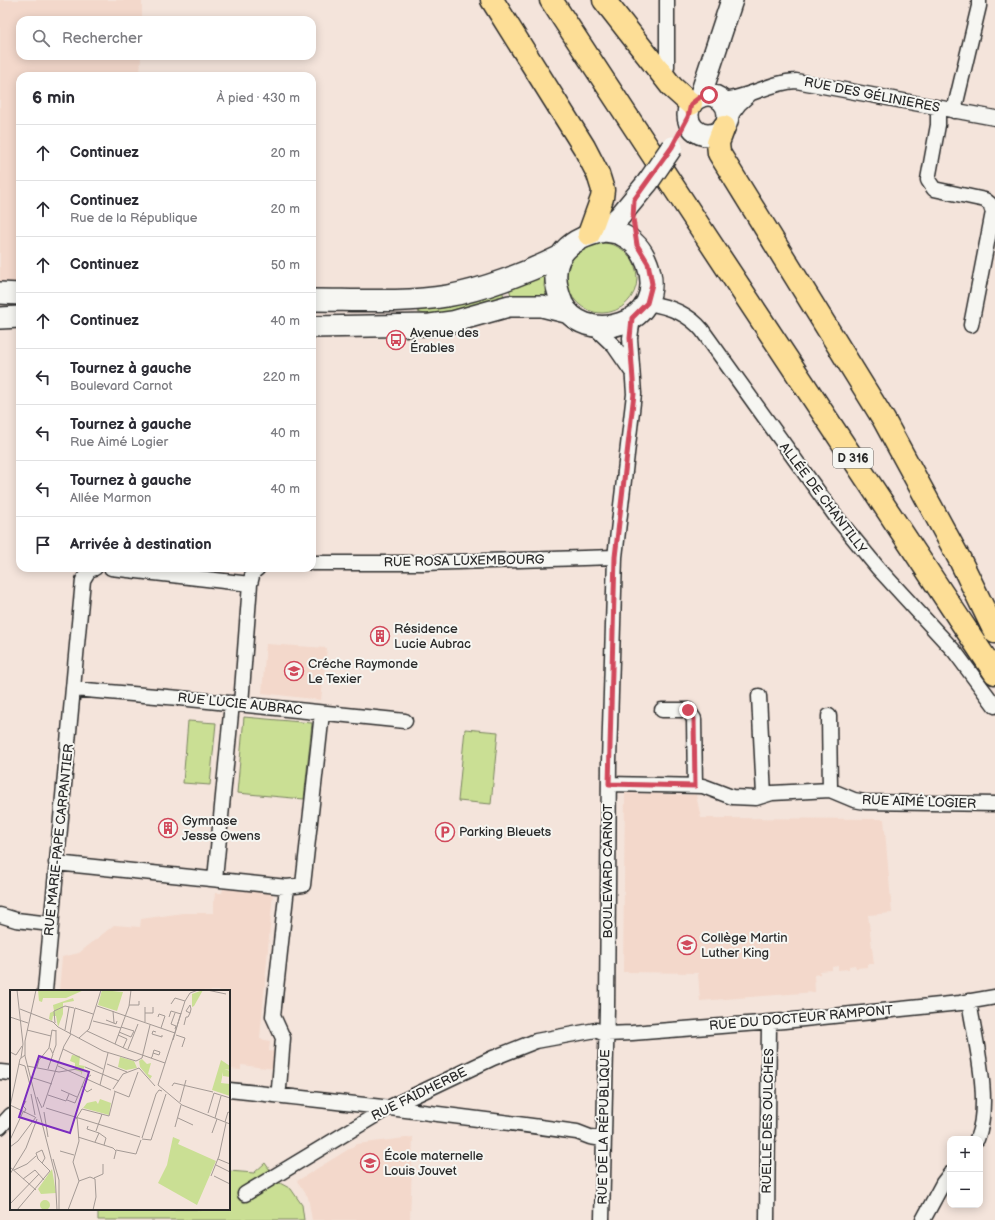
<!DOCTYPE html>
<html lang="fr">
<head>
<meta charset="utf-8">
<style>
  :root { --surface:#fff; --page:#f2f2f3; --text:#2b2b33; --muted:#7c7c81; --line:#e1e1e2 }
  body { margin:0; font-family:"Balsamiq Sans",sans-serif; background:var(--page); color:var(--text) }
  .controls { position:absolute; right:12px; bottom:12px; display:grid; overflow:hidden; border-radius:8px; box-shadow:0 2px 10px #0003 }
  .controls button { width:36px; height:36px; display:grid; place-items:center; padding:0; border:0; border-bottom:1px solid var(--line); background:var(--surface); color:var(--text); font:20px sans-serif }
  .stop { position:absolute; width:12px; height:12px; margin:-9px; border:3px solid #d1495b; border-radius:50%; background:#fff }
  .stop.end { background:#d1495b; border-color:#fff; box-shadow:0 1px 4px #0008 }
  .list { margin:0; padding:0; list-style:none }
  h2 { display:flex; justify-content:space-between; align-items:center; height:52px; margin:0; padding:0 16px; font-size:17px }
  h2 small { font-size:13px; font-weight:400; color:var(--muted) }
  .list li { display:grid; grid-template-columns:26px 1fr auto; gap:12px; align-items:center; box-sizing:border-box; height:56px; padding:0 16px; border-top:1px solid var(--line) }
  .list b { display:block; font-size:15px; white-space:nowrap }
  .list p { margin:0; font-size:13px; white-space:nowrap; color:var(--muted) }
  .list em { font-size:13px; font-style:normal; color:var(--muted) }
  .icon { flex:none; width:22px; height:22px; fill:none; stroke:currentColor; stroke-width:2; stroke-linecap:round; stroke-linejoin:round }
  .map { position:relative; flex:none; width:995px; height:1220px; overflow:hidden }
  .search { position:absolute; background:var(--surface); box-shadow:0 2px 10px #0003; left:16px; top:16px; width:300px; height:44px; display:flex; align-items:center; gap:10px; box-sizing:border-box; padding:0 14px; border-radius:12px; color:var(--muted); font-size:15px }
  .panel { position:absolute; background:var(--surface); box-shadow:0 2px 10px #0003; left:16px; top:72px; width:300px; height:500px; border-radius:12px }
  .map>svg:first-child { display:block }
  .built { fill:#f3d8cb }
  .green { fill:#cadf94; stroke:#7a8560 }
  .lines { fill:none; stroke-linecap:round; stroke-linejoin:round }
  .street-casing { stroke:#2b2b2b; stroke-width:17 }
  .secondary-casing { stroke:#2b2b2b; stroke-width:24 }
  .primary-casing { stroke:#2b2b2b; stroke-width:25 }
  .street { stroke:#f6f6f2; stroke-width:14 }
  .secondary { stroke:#f6f6f2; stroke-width:21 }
  .primary { stroke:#fdde96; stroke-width:22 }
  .secondary-bridge-casing { stroke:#2b2b2b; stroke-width:24; stroke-linecap:butt }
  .secondary-bridge { stroke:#f6f6f2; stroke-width:21 }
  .route { stroke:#d1495b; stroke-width:5 }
  .labels { text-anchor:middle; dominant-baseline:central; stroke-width:4; stroke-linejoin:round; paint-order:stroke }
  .shield { fill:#f6f6f2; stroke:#686867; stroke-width:1 }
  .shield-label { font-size:12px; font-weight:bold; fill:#2b2b2b }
  .street-label { font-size:13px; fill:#2b2b2b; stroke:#f6f6f2 }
  .poi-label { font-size:13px; fill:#2b2b2b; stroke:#f6f6f2; text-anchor:start }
  .inset-road { fill:none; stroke:#a49a95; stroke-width:1 }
  .view { fill:#7b2cbf; fill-opacity:0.15; stroke:#7b2cbf; stroke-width:2 }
  .inset-edge { fill:none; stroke:#2b2b2b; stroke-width:2 }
</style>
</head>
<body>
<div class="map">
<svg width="995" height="1220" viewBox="0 0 995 1220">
  <rect width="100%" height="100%" fill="#f4e4db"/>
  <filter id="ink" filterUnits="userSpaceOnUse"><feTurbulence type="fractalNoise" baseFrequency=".025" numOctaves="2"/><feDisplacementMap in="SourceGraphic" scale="8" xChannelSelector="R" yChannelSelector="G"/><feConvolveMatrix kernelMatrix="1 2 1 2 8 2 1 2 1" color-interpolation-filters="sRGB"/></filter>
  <g filter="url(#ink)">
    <path class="built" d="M0 0H142V20H20V56H141L140 76H20V284H0Z
      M266 644 327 648 321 700 262 693Z
      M625 793 696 795 701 818 884 819 892 913 868 915 874 964H867V967L856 968 855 965 849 966V969L838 970V966L832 967V970L820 971V974L814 975 815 992 700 1001 698 973 623 972Z
      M223 889 273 893 260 1039 270 1041 269 1051 276 1052 275 1069 241 1065V1070L229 1069V991H59L62 957 79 953 114 925 140 927 141 919 183 913H213L215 893H222Z
      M413 1137 410 1220H312L308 1197 297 1181 357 1144Z"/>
    <path class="green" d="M567 278a35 35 0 1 1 70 0a35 35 0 1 1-70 0Z
      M545 274 544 286 547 299H512L509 288Z
      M502 290 505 300C485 304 435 320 418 312L420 309Z
      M244 717 312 723 304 799 237 793Z
      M188 721 216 723 210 785 183 783Z
      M465 729 498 732 491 804 458 801Z
      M265 1163 278 1182 291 1189 302 1205 304 1220H98V1209H229V1171L254 1173Z"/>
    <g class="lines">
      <g class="street-casing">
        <path id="street" d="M667 0V67
          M721 100C747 99 770 82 796 81L995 118
          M938 108V125L929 174 928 180 934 189 985 200 990 204 993 212 971 325
          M954 111 979 6V0
          M728 119 739 104 750 94
          M647 303C668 306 688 313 702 330L837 518 878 568 955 652 995 706
          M594 327 614 346 632 372
          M312 563H423L615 557
          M111 568 250 584
          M74 689 179 698 405 721
          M759 696 764 795
          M241 704 250 584 253 572 258 568
          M662 710H688L694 719 695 786
          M829 716 830 790
          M609 784 703 786 732 797 756 798 772 793 830 790 854 800 865 802 995 804
          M56 863 287 887
          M215 879 232 703
          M0 915 16 920 51 924
          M45 991 83 580 89 570 95 568
          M969 1001C975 1040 992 1102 977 1139
          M0 1072 11 1073
          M279 1088 283 1038 273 1016 287 887 303 885 322 713
          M229 1090C345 1102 461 1116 577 1132L590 1137 603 1139
          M0 1127 11 1115
          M245 1194 386 1109 493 1058 536 1041 596 1030 605 1034 632 1033 784 1021 960 1003 995 997
          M602 1220 607 1008 609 761 615 557 634 394 630 338 633 318
          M767 1220 769 1023
          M923 1220 943 1183 950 1174"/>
      </g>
      <g class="secondary-casing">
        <path id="secondary" d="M688 115a20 20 0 1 1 40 0a20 20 0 1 1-40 0Z
          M700 97 732 0
          M604 231C610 232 617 232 622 235 645 245 658 279 647 302 637 323 607 331 586 324 575 320 567 314 562 303 545 261 564 240 604 231Z
          M604 231 620 216 648 182
          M0 293 20 294
          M312 300C354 300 406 303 447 296 482 290 526 273 559 257
          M0 318 20 317
          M312 327 430 325 452 322 509 306H542L566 312"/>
      </g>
      <g class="primary-casing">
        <path id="primary" d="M492 0 584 147 598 174 603 190 602 198 589 234
          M551 0C698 225 846 449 995 673
          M604 0 672 87 691 104
          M724 127 718 143 719 153 884 420 960 560 995 632"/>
      </g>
      <use href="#street" class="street"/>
      <use href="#secondary" class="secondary"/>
      <use href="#primary" class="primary"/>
      <g class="secondary-bridge-casing">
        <path id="secondary-bridge" d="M648 182 672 147"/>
      </g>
      <use href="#secondary-bridge" class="secondary-bridge"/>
    </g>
  </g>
  <g class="lines" filter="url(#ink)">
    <path class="route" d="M688 710 694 719 695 786 609 784 615 557 634 394 630 338 632 318 647 303 652 284 648 263 637 245 633 219 634 200 672 147 688 117 691 104 700 97 709 95"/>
  </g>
  <defs>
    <g id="bus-ring" transform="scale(1)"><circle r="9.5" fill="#f6f6f2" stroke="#d1495b" stroke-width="1.5"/><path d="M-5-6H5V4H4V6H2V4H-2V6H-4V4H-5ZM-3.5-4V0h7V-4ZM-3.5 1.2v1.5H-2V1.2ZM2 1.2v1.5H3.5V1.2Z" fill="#d1495b"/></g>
    <g id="building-ring" transform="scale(1)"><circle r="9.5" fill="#f6f6f2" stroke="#d1495b" stroke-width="1.5"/><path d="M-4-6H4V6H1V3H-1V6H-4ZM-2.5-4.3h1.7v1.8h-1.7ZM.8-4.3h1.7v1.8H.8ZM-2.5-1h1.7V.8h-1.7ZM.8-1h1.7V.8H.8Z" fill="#d1495b"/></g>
    <g id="school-ring" transform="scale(1)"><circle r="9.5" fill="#f6f6f2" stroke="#d1495b" stroke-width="1.5"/><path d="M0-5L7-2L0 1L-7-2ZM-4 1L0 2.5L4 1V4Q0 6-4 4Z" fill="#d1495b"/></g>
    <g id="parking-ring" transform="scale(1)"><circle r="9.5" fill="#f6f6f2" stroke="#d1495b" stroke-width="1.5"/><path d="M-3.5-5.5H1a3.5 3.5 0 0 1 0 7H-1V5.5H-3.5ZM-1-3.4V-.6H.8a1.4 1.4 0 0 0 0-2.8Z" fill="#d1495b"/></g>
  </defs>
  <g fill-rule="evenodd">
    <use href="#bus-ring" x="396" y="340"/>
    <use href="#building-ring" x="380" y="636"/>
    <use href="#school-ring" x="294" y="671"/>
    <use href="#building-ring" x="168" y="828"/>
    <use href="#parking-ring" x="445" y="832"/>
    <use href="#school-ring" x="687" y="945"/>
    <use href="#school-ring" x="370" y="1163"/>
  </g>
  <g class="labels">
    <rect class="shield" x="833" y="448" width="40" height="20" rx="3"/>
    <g class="shield-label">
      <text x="853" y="458">D 316</text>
    </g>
    <g class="street-label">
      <text transform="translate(872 95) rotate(11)">RUE DES GÉLINIERES</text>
      <text transform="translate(823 498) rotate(53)">ALLÉE DE CHANTILLY</text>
      <text transform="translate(464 561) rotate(-1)">RUE ROSA LUXEMBOURG</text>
      <text transform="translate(240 704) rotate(6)">RUE LUCIE AUBRAC</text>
      <text transform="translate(919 802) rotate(2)">RUE AIMÉ LOGIER</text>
      <text transform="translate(59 840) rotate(-84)">RUE MARIE-PAPE CARPANTIER</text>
      <text transform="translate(608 871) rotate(-90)">BOULEVARD CARNOT</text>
      <text transform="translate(801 1018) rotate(-5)">RUE DU DOCTEUR RAMPONT</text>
      <text transform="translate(419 1094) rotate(-26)">RUE FAIDHERBE</text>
      <text transform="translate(768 1121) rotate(-89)">RUELLE DES OULCHES</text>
      <text transform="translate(604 1127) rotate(-89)">RUE DE LA RÉPUBLIQUE</text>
    </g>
    <g class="poi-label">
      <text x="410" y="333">Avenue des<tspan x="410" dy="15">Érables</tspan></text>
      <text x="394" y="629">Résidence<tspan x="394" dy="15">Lucie Aubrac</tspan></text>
      <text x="308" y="664">Créche Raymonde<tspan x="308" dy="15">Le Texier</tspan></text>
      <text x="182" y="821">Gymnase<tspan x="182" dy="15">Jesse Owens</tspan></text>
      <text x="459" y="832">Parking Bleuets</text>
      <text x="701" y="938">Collège Martin<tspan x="701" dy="15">Luther King</tspan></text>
      <text x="384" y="1156">École maternelle<tspan x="384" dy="15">Louis Jouvet</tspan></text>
    </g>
  </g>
  <g transform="translate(10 990)">
    <rect width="220" height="220" fill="#f4e4db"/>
    <path d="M28 0H74L56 8H33L32 12 29 11ZM92 0 113 2 107 21 88 15ZM193 0 184 16 182 17V4ZM63 8 64 11 53 13V24L48 37 46 26H43L42 31 39 29 40 23 44 21 43 15ZM62 65 70 66 69 75 75 76 71 85V82L65 80V73L60 71ZM110 67 124 71 127 78 116 80 108 77ZM132 69 137 74 141 73 138 84 142 86 140 89 130 77 129 71ZM211 70 220 76V80L214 79 220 81V87L213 86V82L211 93 220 94V106L202 100ZM90 109 101 113 99 125 73 118 77 113 86 111 88 114ZM163 147 170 150 168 154 206 171 187 215 148 193 157 175ZM42 179 46 203 31 204 28 199ZM30 215a5 5 0 1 1 10 0a5 5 0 1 1-10 0Z" fill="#cadf94"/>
    <path class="inset-road" d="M7 0 13 54 11 68M26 0 15 51V66L45 184 47 220M197 0 216 4M161 14 165 8 175 11M119 15H129V11M87 16 165 43M10 19 43 32 48 37 93 61 126 71 132 68 140 35M103 21 104 33M135 23H143V17M0 27 18 33M148 27 149 24 155 26 151 38M159 27 161 21 171 24M96 30 106 34 107 31M83 31 111 38M135 32V17M45 33 44 21 55 16 64 18M174 35 176 27H178L180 23 181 19 180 15 176 21 180 23M165 39 166 36 161 34 165 23M17 40 41 46M55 40 59 17M77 41 118 60 155 73M109 42 121 47 124 41 111 37M146 42 143 41 142 44 152 47V45M60 44 65 18 83 24M108 45 117 49 113 58M166 45 175 48 172 57M69 48 79 39 91 0M163 50 171 23M105 54 119 16 121 0M53 59 93 79M118 59 128 34M0 62 6 65 12 56M43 63 46 55V40M141 68 142 67 144 60 150 62 149 65 143 63M9 74 15 76 20 95M97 74 117 82M17 76 49 82 67 79M48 76 101 100M27 77 29 70 39 58 42 40 46 41M75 77 109 91M38 79 43 64 40 58M20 87 42 94M90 95 98 63M148 95 175 11 180 3 188 0M148 95 172 115 220 134M72 96 77 102 82 99M162 96 164 93 203 102M103 99 113 84 129 78 145 96M51 100 67 107M104 101 119 107 128 82M204 103 220 108M21 104 25 125M38 105 56 111 59 104M27 107 32 118M57 110 65 113 75 89 81 85M170 112 176 90M0 115 25 127M0 117 10 69 15 65M33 117 54 56 61 44M36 118 130 147M34 122 38 147M14 123 16 119 13 116 16 111M198 123 204 103M168 128 183 135M205 128 211 106M66 129 72 119 99 126 105 102M215 132 218 122 220 123M78 136 77 139 89 143 85 152M165 137 171 115M86 141 92 124M89 143 96 148 94 155M202 143 207 129M68 147 103 158 106 161 104 169M132 148 146 104 149 100 152 101M132 149 141 150 156 104M0 150 13 122M0 157 8 151 26 127M106 160 126 164 131 150M50 161 64 165M26 163 32 160 35 168 32 173M43 169 49 190V220M208 169 220 174M206 175 220 182M0 177 26 200M4 180 17 174 26 166M0 184 16 158 27 129M201 186 209 166 216 133M204 186 220 194M84 188 93 184V174M13 189 25 180 34 190M69 191 80 187 85 189 86 207 83 220M0 214 29 184M7 220 40 181 28 169 26 163M58 220 69 191 63 172 69 151 67 127"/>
    <path class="view" d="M29 66 79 82 60 143 9 127Z"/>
    <rect width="220" height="220" class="inset-edge"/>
  </g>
</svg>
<div class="controls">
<button>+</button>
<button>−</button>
</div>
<div class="stop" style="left:709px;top:95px"></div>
<div class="stop end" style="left:688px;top:710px"></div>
<div class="search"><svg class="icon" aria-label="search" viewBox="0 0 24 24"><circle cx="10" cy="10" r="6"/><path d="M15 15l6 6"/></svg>Rechercher</div>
<section class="panel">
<h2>6 min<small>À pied · 430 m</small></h2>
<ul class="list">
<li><svg class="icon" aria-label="ahead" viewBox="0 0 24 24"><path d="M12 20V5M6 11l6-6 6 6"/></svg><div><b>Continuez</b></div><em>20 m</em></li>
<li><svg class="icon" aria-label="ahead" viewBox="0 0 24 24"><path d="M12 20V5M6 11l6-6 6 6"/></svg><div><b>Continuez</b><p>Rue de la République</p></div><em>20 m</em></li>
<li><svg class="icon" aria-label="ahead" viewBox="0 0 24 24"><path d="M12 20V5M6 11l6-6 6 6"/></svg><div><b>Continuez</b></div><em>50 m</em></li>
<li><svg class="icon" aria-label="ahead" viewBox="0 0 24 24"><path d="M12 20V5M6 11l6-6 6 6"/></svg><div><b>Continuez</b></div><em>40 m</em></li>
<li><svg class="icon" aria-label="left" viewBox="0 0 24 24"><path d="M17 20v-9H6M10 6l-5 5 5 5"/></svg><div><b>Tournez à gauche</b><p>Boulevard Carnot</p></div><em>220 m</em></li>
<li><svg class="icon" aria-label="left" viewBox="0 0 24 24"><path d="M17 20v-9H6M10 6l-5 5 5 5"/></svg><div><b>Tournez à gauche</b><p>Rue Aimé Logier</p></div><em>40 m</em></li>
<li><svg class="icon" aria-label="left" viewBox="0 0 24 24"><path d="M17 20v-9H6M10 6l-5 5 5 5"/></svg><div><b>Tournez à gauche</b><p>Allée Marmon</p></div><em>40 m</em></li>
<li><svg class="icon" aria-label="arrive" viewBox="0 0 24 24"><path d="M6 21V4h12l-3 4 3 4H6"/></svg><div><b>Arrivée à destination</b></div></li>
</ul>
</section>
</div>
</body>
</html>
